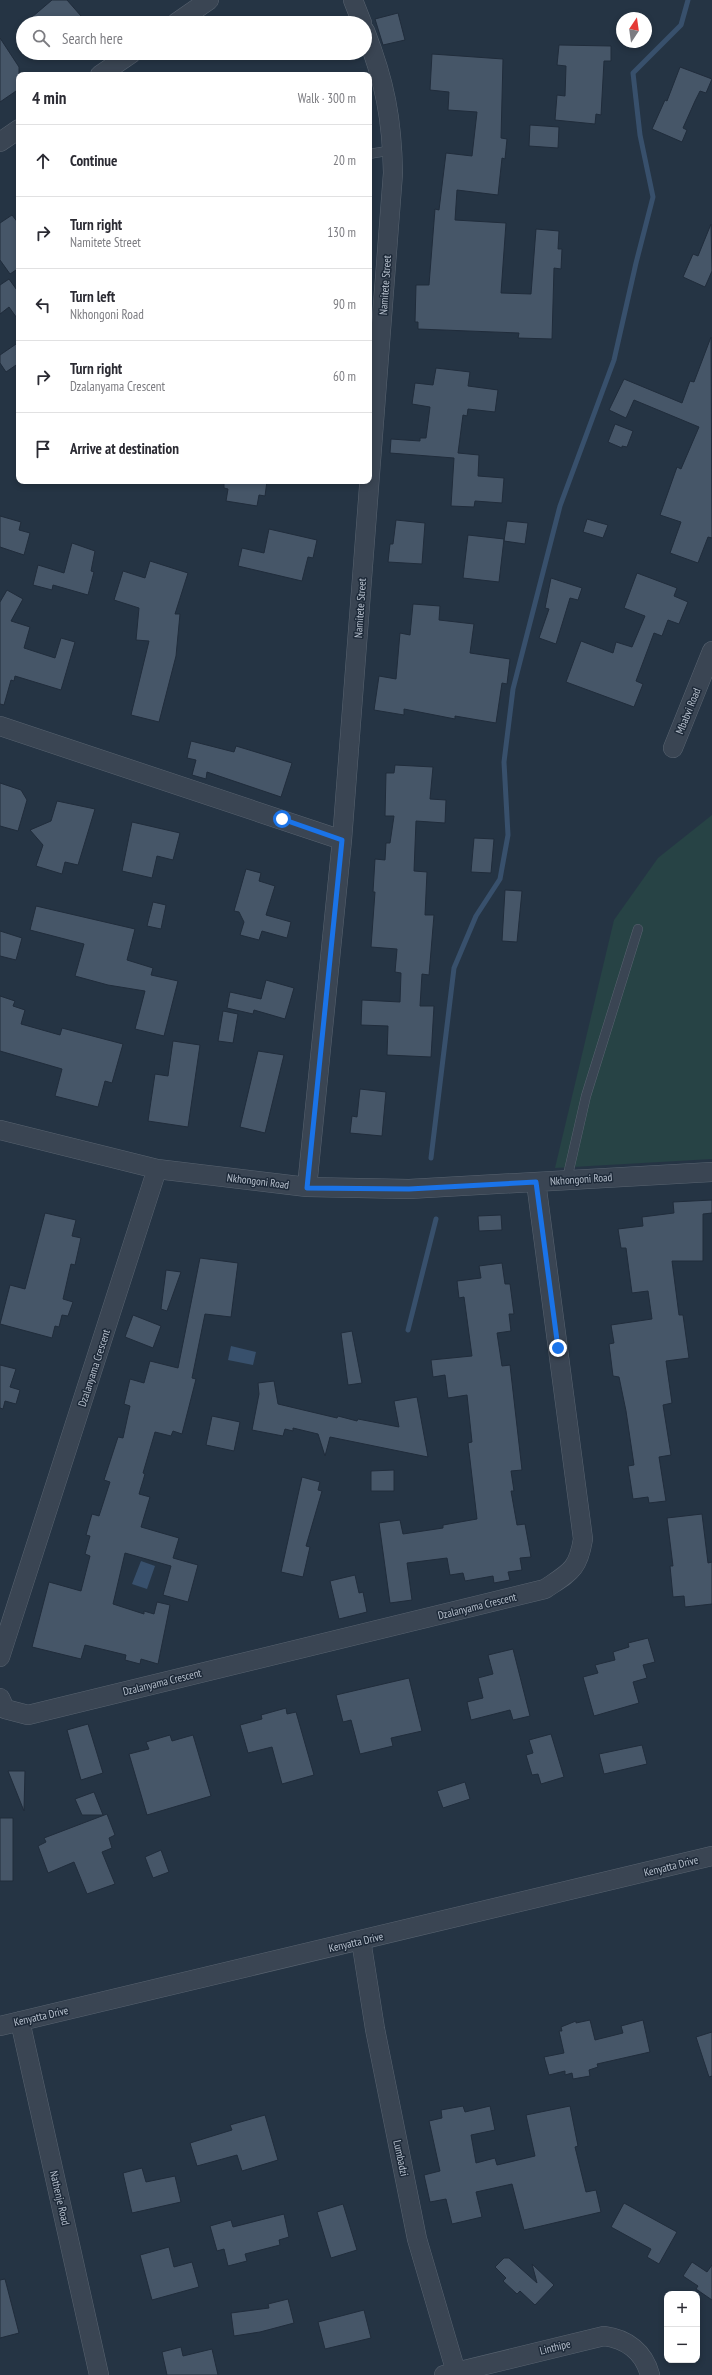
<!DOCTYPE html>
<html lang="en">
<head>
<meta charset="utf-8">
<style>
  :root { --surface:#fff; --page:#f2f2f3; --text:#2b2b33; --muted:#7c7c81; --line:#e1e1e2 }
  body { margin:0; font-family:"PT Sans Narrow",sans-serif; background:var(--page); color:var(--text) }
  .controls { position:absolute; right:12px; bottom:12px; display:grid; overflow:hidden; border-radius:8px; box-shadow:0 2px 6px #0003 }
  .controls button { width:36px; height:36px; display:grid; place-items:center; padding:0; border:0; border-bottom:1px solid var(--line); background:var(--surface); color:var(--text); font:20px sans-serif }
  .compass { position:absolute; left:616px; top:12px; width:36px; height:36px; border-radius:50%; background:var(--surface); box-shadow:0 2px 6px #0003; rotate:13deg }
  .stop { position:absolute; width:12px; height:12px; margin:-9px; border:3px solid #1a73e8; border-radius:50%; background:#fff }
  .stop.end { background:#1a73e8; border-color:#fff; box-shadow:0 1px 4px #0008 }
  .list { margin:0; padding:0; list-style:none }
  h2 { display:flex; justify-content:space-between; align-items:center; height:52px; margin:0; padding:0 16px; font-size:17px }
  h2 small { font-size:13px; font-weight:400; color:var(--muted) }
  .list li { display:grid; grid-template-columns:26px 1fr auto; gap:12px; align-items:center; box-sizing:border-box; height:72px; padding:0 16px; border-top:1px solid var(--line) }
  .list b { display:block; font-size:15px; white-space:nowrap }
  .list p { margin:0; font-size:13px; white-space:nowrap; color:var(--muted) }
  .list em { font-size:13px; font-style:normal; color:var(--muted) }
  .icon { flex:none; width:22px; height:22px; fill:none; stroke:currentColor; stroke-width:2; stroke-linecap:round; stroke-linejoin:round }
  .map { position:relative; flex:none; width:712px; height:2375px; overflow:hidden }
  .search { position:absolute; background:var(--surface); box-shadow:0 2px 6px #0003; left:16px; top:16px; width:356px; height:44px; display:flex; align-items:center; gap:10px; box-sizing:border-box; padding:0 14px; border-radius:22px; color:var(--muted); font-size:15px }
  .panel { position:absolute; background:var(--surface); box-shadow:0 2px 6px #0003; left:16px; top:72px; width:356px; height:412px; border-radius:8px }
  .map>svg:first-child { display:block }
  .green { fill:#274345 }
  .water { fill:#38506c }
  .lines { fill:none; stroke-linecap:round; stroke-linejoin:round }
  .stream { stroke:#38506c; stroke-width:5 }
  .building { fill:#465668; stroke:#202c3b }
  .service-casing { stroke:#586370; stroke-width:10 }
  .minor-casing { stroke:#586370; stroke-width:20 }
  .service { stroke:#3a4553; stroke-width:9 }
  .minor { stroke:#3a4553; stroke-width:19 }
  .route { stroke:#1a73e8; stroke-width:5 }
  .labels { text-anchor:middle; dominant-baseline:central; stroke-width:3; stroke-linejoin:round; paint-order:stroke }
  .street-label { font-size:11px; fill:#b7c0cd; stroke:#1e2a39 }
</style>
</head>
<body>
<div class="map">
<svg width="712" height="2375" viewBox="0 0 712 2375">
  <rect width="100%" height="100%" fill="#253444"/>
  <path class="green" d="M712 815V1159L555 1168 614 920 658 858Z"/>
  <path class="water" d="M231 1346 256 1352 253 1365 228 1360Z
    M141 1561 155 1566 147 1589 132 1584Z"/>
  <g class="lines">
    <path class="stream" d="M431 1158 454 968 476 916 500 879 508 835 504 762 513 689 560 506 614 360 636 263 653 197 640 135 633 73 681 25 688 0
      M408 1330 436 1219"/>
  </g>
  <path class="building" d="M52 0H67L81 16 73 23H25Z
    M398 13 405 40 383 45 375 19Z
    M0 38 19 67V89L0 102Z
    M559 45 611 46V61H604L601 115 596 114 595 124 555 120 557 95 565 96 566 66 557 65Z
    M432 54 503 59 501 138 507 139 505 159 502 158 498 195 457 190 455 220 506 223 501 293 531 294 536 229 559 231 558 249H562L561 269 554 268 552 339 518 338 519 333 418 329V322H415L416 285H429L435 209 439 210 446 153 472 156 477 112 448 110 449 92 430 90Z
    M680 67 712 79 706 93 700 91 695 101 683 128 687 130 682 142 652 129 665 100 667 101Z
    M530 125 559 127 558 148 529 146Z
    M12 215 19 224V268L10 274 0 260V223Z
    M711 224 712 271 705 287 683 277 693 254 698 256Z
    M9 279 19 293V321L9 307 0 314V285Z
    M711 337 712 538 708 537 698 563 670 553 681 522 660 515 677 467 681 469 699 427 634 400 626 418 609 410 624 379 682 403 690 381 694 382Z
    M19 342V363L6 372 0 363V355Z
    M436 368 470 372 468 386 498 390 495 412 468 409 467 416 463 415 458 453 479 455 478 476 504 478 502 503 475 501 474 507 451 506 454 458 390 453 391 439 420 441V438H426L430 407 412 404 415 383 433 385Z
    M615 424 633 431 627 447 622 446V448L608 442Z
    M224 481H267L265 496 259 495 257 506 226 501 228 489 224 488Z
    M0 516 21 522 19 530 30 533 24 555 0 547Z
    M587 519 608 525 603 538 583 532Z
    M396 520 425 523 422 564 388 562 390 544H393Z
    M507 521 528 523 525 544 504 541Z
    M269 529 317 540 313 558 308 557 302 581 238 566 242 548 264 553Z
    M468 535 504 539 499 582 463 578Z
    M72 543 95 551 91 571 94 572 88 595 53 585 52 590 33 585 38 565 64 573Z
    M150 561 188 573 175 614H180L176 656 159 722 131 715 149 641 136 640 139 608 114 600 123 571 145 578Z
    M637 573 677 588 674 596 688 602 679 624 668 620 662 636 654 633 636 681 643 684 634 707 566 682 581 641 613 653 616 642 632 647 645 616 624 608Z
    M551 578 582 588 578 600 570 598 556 644 539 638 549 609 545 608Z
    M7 590 23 599 11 621 30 627 24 648 55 658 61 638 75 642 61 690 15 676 14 681 11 680 4 705 0 704V602Z
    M413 604 440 606 439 620 474 624 470 653 510 659 507 684 502 683 496 723 455 716V719L404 709V715L374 710 379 676 396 679 400 633 410 635Z
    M191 741 234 752 236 746 292 763 281 797 207 772 206 779 192 775 196 760 187 758Z
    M395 765 433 767 430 799 446 800 445 823 416 821 414 871 427 872 425 915H434L429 975 422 974 420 1006H434L431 1057 387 1055 388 1026 361 1025 362 1000 400 1002 401 973 395 972 397 949 371 947 375 892H373L375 859 385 860 386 843H390L394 816H385L386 773H394Z
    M0 783 21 790 27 800 18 831 0 826Z
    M57 801 95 809 78 865 65 862 62 874 36 866 43 845 30 830 51 821Z
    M132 822 180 833 173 860 157 856 152 878 122 871Z
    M474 838 494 839 491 873 471 872Z
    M246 869 261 873 259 881 275 886 266 915 291 922 287 938 262 931 259 940 240 935 244 922 239 912 234 911Z
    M505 890 522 891 517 942 502 941Z
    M153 902 166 905 161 929 147 926Z
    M36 906 135 929 127 960 153 968 151 975 178 981 164 1036 135 1029 145 991 108 985 75 976 84 944 30 930Z
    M0 931 22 938 16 960 0 956Z
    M266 980 294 988 285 1019 254 1010 253 1014 227 1008 230 992 261 999Z
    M0 996 15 1001 13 1006 25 1010 21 1024 60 1035 62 1028 123 1044 112 1083 105 1081 98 1107 55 1096 62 1069 0 1051Z
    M223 1011 238 1014 233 1043 218 1041Z
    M173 1041 200 1045 188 1127 148 1121 155 1074 168 1076Z
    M258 1051 284 1055 265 1133 240 1127Z
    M360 1089 386 1092 382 1136 350 1133 352 1116 357 1117Z
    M712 1200V1213L703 1214V1261H672L679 1315H683L689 1358 666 1361 672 1403 663 1405 671 1455 659 1457 666 1501 649 1503 648 1497 633 1499 628 1466 634 1465 626 1411 619 1377 613 1376 609 1344 614 1343 611 1325 652 1319 648 1291 632 1293 626 1248H621L618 1229 643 1226 642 1217 674 1213 673 1202Z
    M45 1213 76 1220 72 1236 81 1238 75 1265 71 1264 63 1299 73 1302 68 1316 62 1315 59 1327 55 1326 52 1338 0 1324 10 1285 25 1289Z
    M501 1215 502 1230 479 1231 478 1216Z
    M200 1258 238 1263 231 1317 205 1314 192 1378 196 1379 182 1434 173 1431 171 1436 155 1432 143 1473 145 1474 139 1494 150 1497 141 1527 179 1538 173 1558 198 1565 188 1602 163 1595 171 1566 125 1553 113 1604 144 1614V1611L154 1614 157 1602 170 1605 158 1664 141 1659 140 1664 125 1660 126 1655 85 1645 81 1659 32 1647 49 1582 81 1591 90 1556 85 1554 90 1536 86 1535 92 1514 99 1516 110 1482 104 1480 118 1437 123 1438 130 1406 124 1404 130 1379 144 1383 150 1361 178 1368Z
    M502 1263 505 1284H510L514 1314H509L511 1331 497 1333 502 1366 510 1365 522 1470 511 1471 514 1491H511L517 1525 525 1524 531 1557 520 1558 522 1570 508 1572 510 1580 494 1583 493 1576 465 1581 463 1573 450 1575 447 1558 407 1563 412 1600 390 1603 379 1523 400 1520 403 1534 443 1528V1525L477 1519 468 1443 472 1442 467 1395 448 1398 445 1375 433 1377 431 1360 472 1356 464 1297 459 1298 457 1281 481 1278 479 1266Z
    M166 1270 181 1272 167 1311 161 1309Z
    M133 1315 161 1326 153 1348 125 1337Z
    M352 1331 362 1383 348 1385 341 1333Z
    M0 1365 16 1369 10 1387 20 1390 16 1404 5 1401 3 1409 0 1408Z
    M274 1381 278 1404 337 1418 338 1416 357 1421 358 1419 399 1427 394 1401 417 1397 428 1457 330 1437 325 1456 318 1434 293 1428V1431L285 1429 283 1436 252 1430 259 1394 258 1383Z
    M212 1416 240 1422 234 1451 206 1445Z
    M394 1470V1491H371V1471Z
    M302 1477 320 1482 318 1490 322 1491 306 1546 310 1547 303 1577 281 1572Z
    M702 1514 708 1563 712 1562V1604L685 1607 684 1596 673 1597 670 1566H673L667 1518Z
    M355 1575 359 1593 363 1592 367 1612 339 1619 330 1581Z
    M648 1638 655 1662 643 1665 647 1678 633 1682 639 1703 594 1716 583 1677 598 1673 595 1665 615 1660 613 1652 629 1647 628 1643Z
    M513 1649 530 1716 513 1720 510 1710 471 1720 467 1702 483 1698 478 1678 493 1674 488 1655Z
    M409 1678 422 1731 391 1738 393 1746 360 1754 351 1720 343 1722 336 1695Z
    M286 1708 287 1714 296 1712 314 1775 282 1784 272 1747 248 1753 240 1725 262 1719 261 1715Z
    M88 1724 103 1773 81 1780 67 1730Z
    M551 1734 564 1777 541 1784 538 1774 532 1775 526 1755 533 1753 529 1740Z
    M170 1735 172 1741 193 1735 211 1796 147 1815 129 1754 149 1749 146 1742Z
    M642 1745 647 1764 604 1774 599 1754Z
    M8 1771H25L24 1810V1811Z
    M465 1782 470 1799 443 1808 437 1791Z
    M94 1792 103 1815H82L75 1799Z
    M107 1814 115 1835 109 1838 112 1848 102 1852 115 1884 87 1894 74 1862 48 1873 38 1846 46 1842 44 1838Z
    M0 1818H13V1881H0Z
    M161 1850 169 1872 153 1878 145 1857Z
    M590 2020 595 2040 623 2033 621 2026 643 2020 650 2052 597 2064 598 2067 589 2070 590 2076 573 2079 572 2073 565 2075V2071L549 2075 544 2057 564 2053 559 2031H562L561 2027 576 2021V2023Z
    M712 2032V2076L709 2077 696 2037Z
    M463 2106 465 2112 490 2106 495 2130 471 2135 476 2163 495 2158 497 2165 535 2156 526 2115 570 2106 578 2146 575 2147 586 2192 596 2190 601 2212 524 2230 512 2184 476 2192 482 2217 452 2224 446 2199 430 2202 424 2175 440 2171 429 2121 442 2118 441 2110Z
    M265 2115 278 2160 242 2171 237 2155 197 2166 190 2143 232 2130 230 2125Z
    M142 2168 146 2182 175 2176 181 2202 132 2213 123 2173Z
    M624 2203 677 2232 659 2264 647 2257 651 2249 611 2227Z
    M343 2204 357 2250 331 2258 317 2212Z
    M284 2214 289 2237 279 2240 280 2245 245 2254 247 2261 228 2266 224 2249 217 2251 210 2226 231 2220 233 2227Z
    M169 2247 174 2267 192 2262 199 2287 152 2300 140 2255Z
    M504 2258H509L537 2283 532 2264 554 2285 535 2305 520 2291 517 2294 503 2281 506 2278 495 2267Z
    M692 2262 707 2272 712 2265V2300L696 2289 698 2286 683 2276Z
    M5 2279 19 2333 0 2338V2280Z
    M288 2299 294 2323 260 2332 234 2336 231 2313 269 2308 268 2304Z
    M364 2310 371 2338 325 2349 318 2322Z
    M181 2347 183 2356 212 2349 218 2375H167L162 2352Z"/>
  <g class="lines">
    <g class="service-casing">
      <path id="service" d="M369 154 393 150
        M567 1179 586 1096 638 929"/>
    </g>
    <g class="minor-casing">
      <path id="minor" d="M353 0 362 23
        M176 23 209 0
        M100 75 132 53
        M0 142 19 129
        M0 726 342 840
        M673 748 712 651
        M0 1130 157 1169 307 1187 409 1189 712 1172
        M307 1187 342 840 393 173C392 119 385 82 365 31
        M0 1657 157 1169
        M0 1698 5 1709 28 1715 545 1589C570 1572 578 1570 583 1539L536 1182
        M361 1940 375 2029 417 2239 456 2372
        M20 2021 99 2375
        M0 2026 712 1856
        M444 2375 604 2336C627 2339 644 2352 650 2375"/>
    </g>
    <use href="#service" class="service"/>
    <use href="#minor" class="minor"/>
  </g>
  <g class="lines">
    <path class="route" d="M282 819 342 840 307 1188 409 1189 536 1182 558 1348"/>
  </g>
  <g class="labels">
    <g class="street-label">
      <text transform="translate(385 285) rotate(-86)">Namitete Street</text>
      <text transform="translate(360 608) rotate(-86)">Namitete Street</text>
      <text transform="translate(688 711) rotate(-68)">Mbabvi Road</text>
      <text transform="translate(581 1179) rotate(-4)">Nkhongoni Road</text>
      <text transform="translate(258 1181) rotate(7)">Nkhongoni Road</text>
      <text transform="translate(94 1368) rotate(-72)">Dzalanyama Crescent</text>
      <text transform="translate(477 1606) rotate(-14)">Dzalanyama Crescent</text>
      <text transform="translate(162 1682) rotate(-14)">Dzalanyama Crescent</text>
      <text transform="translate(671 1866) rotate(-14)">Kenyatta Drive</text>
      <text transform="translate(356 1942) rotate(-13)">Kenyatta Drive</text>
      <text transform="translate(41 2016) rotate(-13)">Kenyatta Drive</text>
      <text transform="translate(401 2158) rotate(78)">Lumbadzi</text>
      <text transform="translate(60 2198) rotate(77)">Nathenje Road</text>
      <text transform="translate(555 2347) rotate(-14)">Linthipe</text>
    </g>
  </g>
</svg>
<div class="controls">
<button>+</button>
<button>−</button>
</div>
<svg class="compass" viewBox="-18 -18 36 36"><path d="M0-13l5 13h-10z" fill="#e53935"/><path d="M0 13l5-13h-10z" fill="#7c7c81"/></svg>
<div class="stop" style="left:282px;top:819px"></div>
<div class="stop end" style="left:558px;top:1348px"></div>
<div class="search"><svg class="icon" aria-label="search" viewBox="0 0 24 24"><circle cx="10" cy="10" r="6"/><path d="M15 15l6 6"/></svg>Search here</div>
<section class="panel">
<h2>4 min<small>Walk · 300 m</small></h2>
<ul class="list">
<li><svg class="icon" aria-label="ahead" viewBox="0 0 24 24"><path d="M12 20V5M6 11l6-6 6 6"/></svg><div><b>Continue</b></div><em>20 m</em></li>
<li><svg class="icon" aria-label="right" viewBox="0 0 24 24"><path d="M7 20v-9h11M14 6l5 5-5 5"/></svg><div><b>Turn right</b><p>Namitete Street</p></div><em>130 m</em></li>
<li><svg class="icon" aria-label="left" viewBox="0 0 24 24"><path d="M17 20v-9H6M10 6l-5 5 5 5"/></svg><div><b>Turn left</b><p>Nkhongoni Road</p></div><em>90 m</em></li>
<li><svg class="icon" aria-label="right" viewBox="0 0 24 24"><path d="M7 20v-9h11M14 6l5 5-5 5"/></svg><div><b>Turn right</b><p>Dzalanyama Crescent</p></div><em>60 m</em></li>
<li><svg class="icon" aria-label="arrive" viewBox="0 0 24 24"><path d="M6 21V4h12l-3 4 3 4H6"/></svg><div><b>Arrive at destination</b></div></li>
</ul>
</section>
</div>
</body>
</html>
